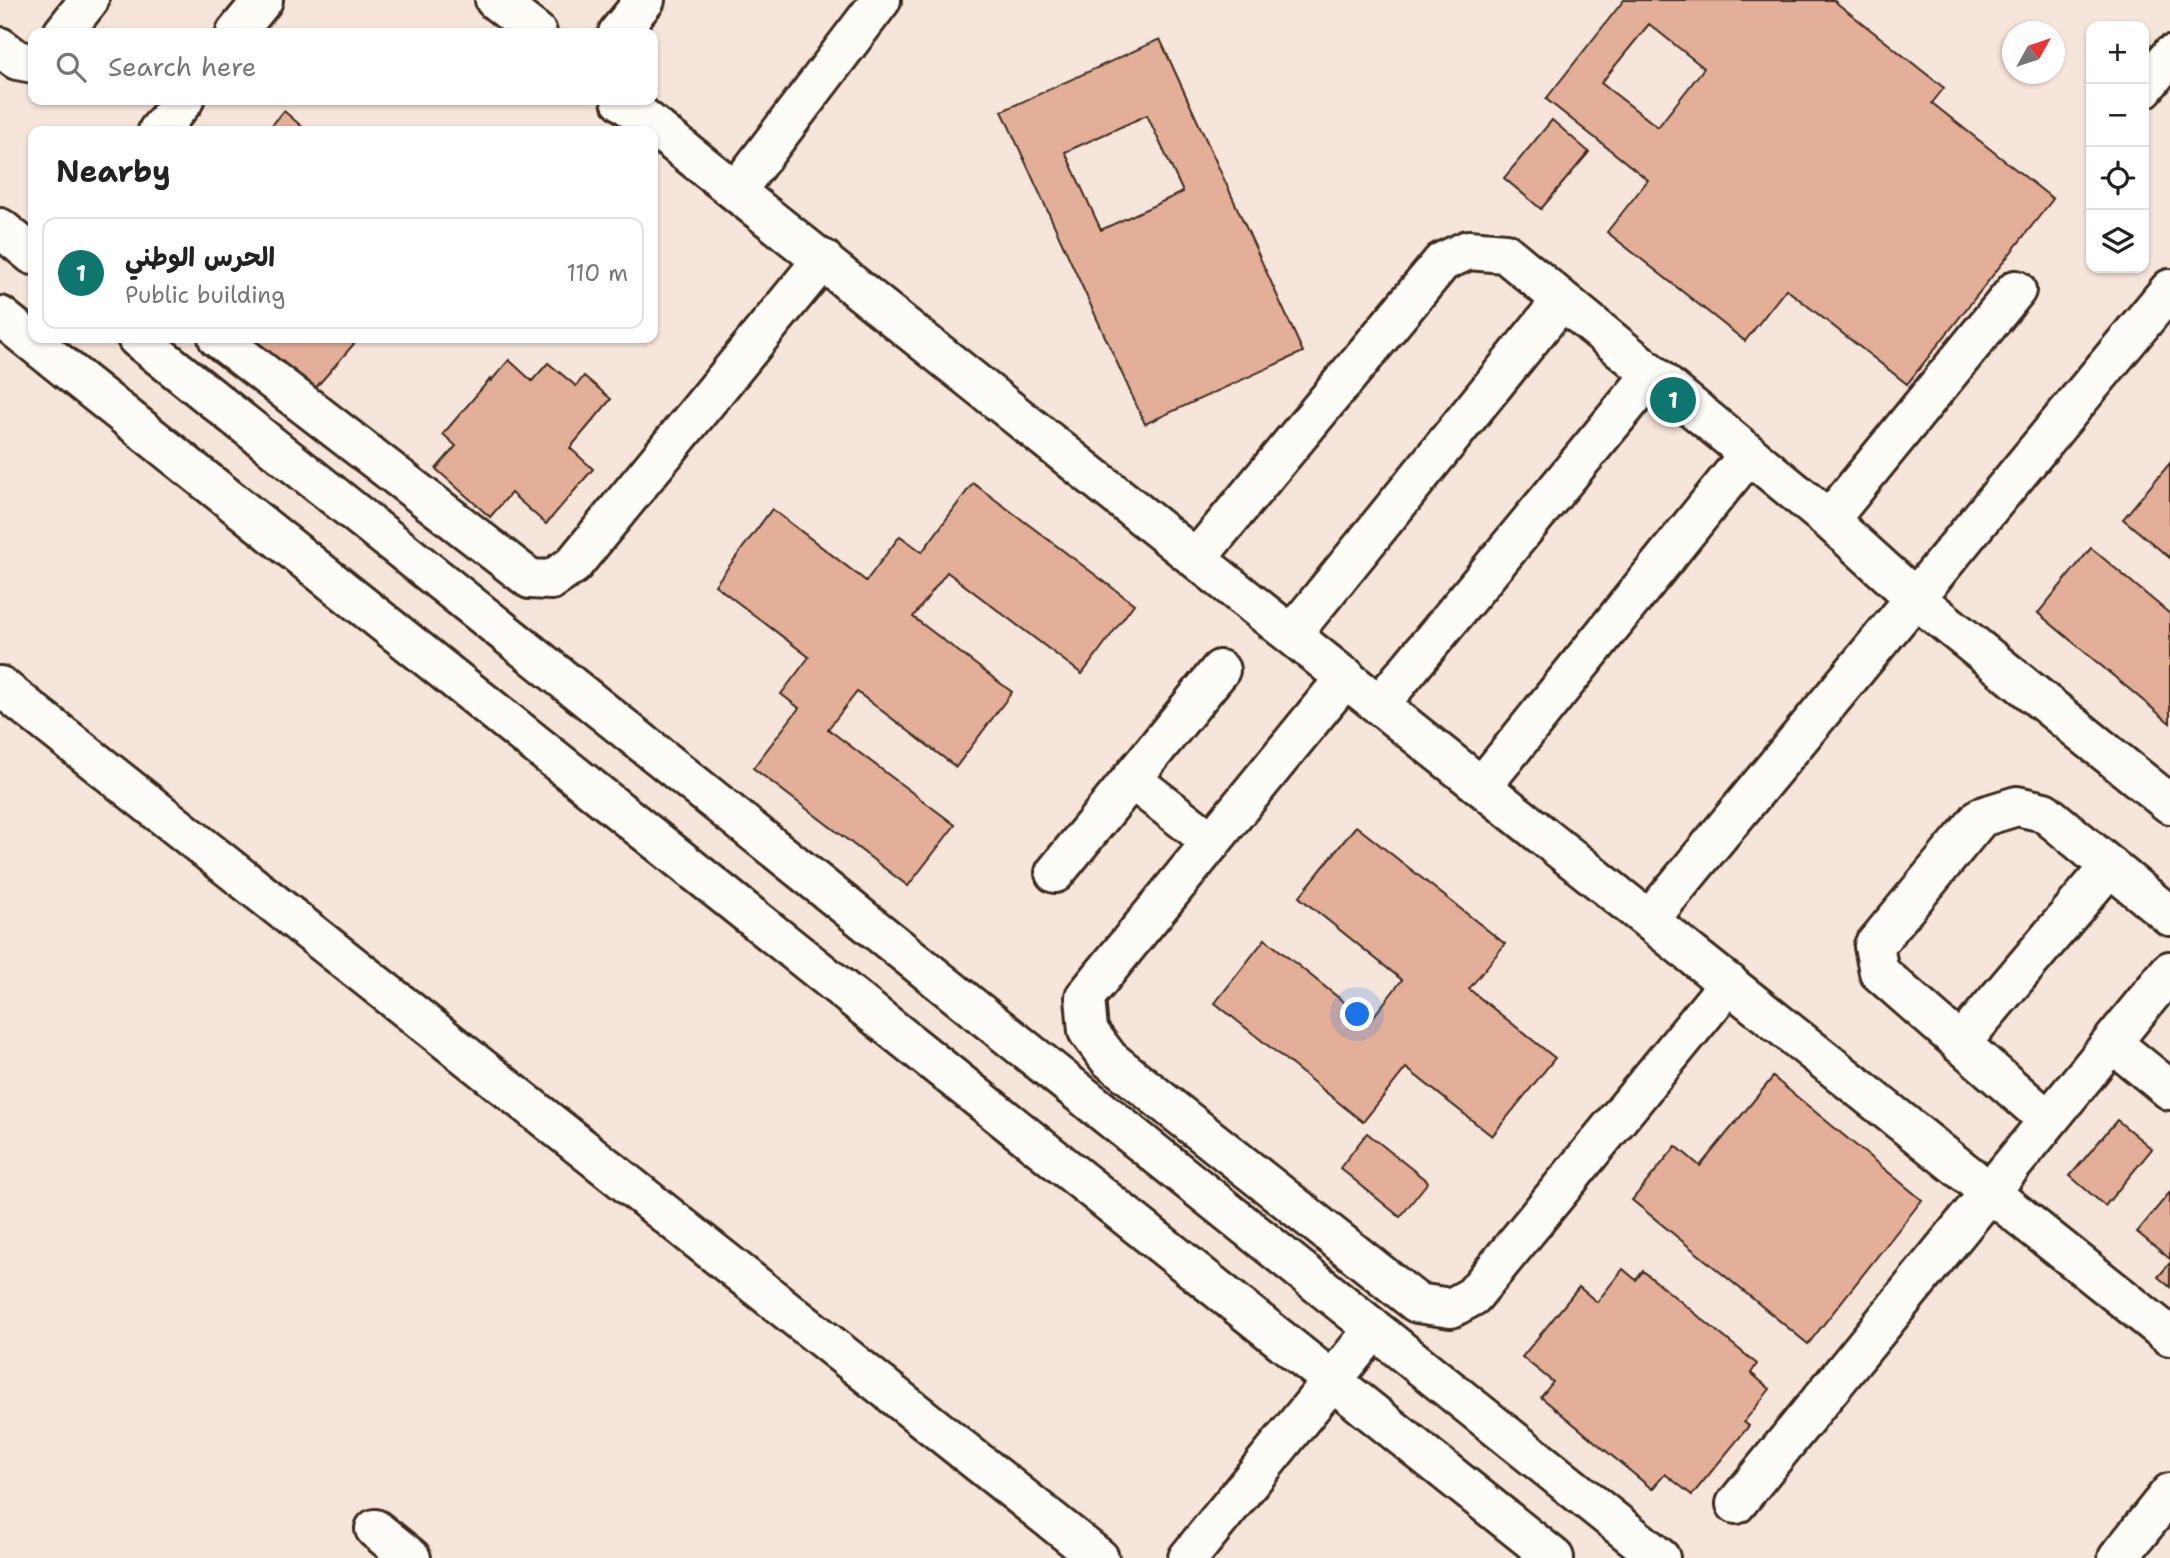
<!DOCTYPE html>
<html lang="en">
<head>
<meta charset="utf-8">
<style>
  :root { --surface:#fff; --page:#f6f6f6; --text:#222; --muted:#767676; --line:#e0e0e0; --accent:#0f766e }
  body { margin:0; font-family:"Shantell Sans","Playpen Sans Arabic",sans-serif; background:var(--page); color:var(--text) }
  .controls { position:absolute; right:21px; top:21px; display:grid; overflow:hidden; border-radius:14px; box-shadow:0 2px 5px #0004 }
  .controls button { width:63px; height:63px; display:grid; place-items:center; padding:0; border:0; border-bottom:2px solid var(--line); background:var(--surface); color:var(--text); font:35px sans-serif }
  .compass { position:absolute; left:2002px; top:21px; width:63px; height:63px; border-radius:50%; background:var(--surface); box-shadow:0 2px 5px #0004; rotate:50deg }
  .you { position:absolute; left:1358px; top:1015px; width:24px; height:24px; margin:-18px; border:5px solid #fff; border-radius:50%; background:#1a73e8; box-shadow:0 0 0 10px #1a73e833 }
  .badge { display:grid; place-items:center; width:46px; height:46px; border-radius:50%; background:var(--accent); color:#fff; font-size:23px; font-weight:700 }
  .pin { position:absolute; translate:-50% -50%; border:4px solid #fff; box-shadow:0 2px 7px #0006 }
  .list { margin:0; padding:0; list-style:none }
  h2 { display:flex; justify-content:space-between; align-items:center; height:91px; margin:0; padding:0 28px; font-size:30px }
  h2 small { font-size:23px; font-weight:400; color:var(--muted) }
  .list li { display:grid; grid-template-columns:46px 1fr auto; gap:21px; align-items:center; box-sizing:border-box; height:112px; margin:0 14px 14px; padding:0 14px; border:2px solid var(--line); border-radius:14px }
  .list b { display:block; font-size:26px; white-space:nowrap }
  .list p { margin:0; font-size:23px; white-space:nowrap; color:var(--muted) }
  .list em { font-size:23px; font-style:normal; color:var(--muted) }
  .icon { flex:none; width:38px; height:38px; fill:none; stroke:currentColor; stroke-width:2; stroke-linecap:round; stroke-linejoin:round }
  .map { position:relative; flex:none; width:2170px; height:1558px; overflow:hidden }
  .search { position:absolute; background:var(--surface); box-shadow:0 2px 5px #0004; left:28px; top:28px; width:630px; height:77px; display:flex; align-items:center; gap:18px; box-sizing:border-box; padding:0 24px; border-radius:14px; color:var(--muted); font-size:26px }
  .panel { position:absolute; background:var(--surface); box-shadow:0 2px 5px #0004; left:28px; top:126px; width:630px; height:217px; border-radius:14px }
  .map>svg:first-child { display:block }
  .building { fill:#e4af98; stroke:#3b2a1e; stroke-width:2; fill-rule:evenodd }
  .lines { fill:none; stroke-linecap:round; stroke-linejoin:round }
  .minor-casing { stroke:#3b2a1e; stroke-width:44 }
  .minor { stroke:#fdfcf7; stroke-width:38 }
</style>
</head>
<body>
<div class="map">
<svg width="2170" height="1558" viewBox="0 0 2170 1558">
  <rect width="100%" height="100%" fill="#f6e5da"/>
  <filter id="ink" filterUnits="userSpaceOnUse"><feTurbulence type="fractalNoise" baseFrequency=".0143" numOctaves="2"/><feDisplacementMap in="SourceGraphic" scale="14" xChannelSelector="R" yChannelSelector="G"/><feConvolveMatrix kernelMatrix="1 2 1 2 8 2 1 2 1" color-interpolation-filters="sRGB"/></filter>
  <g filter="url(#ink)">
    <path class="building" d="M1624 0H1833L1944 88 1932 103 2053 199 1907 384 1786 289 1745 341 1607 232 1648 180 1546 99ZM1649 24 1704 68 1658 127 1601 83Z
      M1160 39 1303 352 1145 424 1002 111ZM1147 115 1183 192 1101 230 1065 152Z
      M284 111 307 131H267Z
      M1552 120 1589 152 1541 209 1504 178Z
      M235 338H359L306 399Z
      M509 360 532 381 548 363 576 386 584 376 611 399 570 448 593 469 546 524 511 493 490 517 436 469 456 446 443 434 490 379 491 381Z
      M2170 463V558L2123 519Z
      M973 483 1134 604 1082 674 947 572 913 617 1012 692 956 767 857 692 828 729 955 825 908 886 753 768 799 708 781 694 809 657 715 585 772 509 866 581 900 536 922 552Z
      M2091 548 2170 614V723L2038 613Z
      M1356 826 1505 944 1469 989 1555 1058 1492 1136 1406 1068 1363 1122 1215 1003 1265 939 1369 1022 1402 980 1299 897Z
      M1773 1077 1922 1200 1808 1344 1632 1200 1676 1146 1700 1166Z
      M2117 1120 2152 1149 2105 1206 2070 1176Z
      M1367 1133 1428 1182 1400 1217 1340 1168Z
      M2170 1192V1259L2137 1232Z
      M2170 1263V1287L2158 1277Z
      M1623 1269 1636 1280 1643 1271 1757 1364 1751 1373 1770 1389 1744 1422 1749 1426 1692 1495 1665 1474 1652 1489 1541 1397 1553 1382 1522 1357 1579 1287 1597 1302Z"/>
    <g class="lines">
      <g class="minor-casing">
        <path id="minor" d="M495 0 537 33
          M63 33 89 0
          M236 33 263 0
          M618 33 645 0
          M0 47 17 60 33 63
          M2144 88 2170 56
          M621 100 2170 1336
          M158 131 184 100
          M736 191 881 0
          M0 228 33 255
          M0 316 1554 1558
          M137 338 1660 1558
          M218 338 530 579 551 580 573 565 823 259
          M1829 520 2016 290
          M1197 558 1442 262 1468 250 1505 253 1829 520 1915 598 2170 289
          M1292 634 1562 300
          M1346 677 1085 997 1088 1031 1109 1059 1417 1303 1451 1308 1473 1296 1729 983
          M0 686 1099 1558
          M1380 704 1652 374
          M1131 779 1212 842
          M1482 786 1749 454
          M1055 873 1220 670
          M1649 920 1915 598 2170 804
          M2112 1043 2170 1090
          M1960 1044 2110 866
          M2048 1120 1879 972 1874 946 1981 817 2017 806 2044 812 2170 916
          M1736 1504 2170 971
          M375 1529 411 1558
          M1188 1558 1374 1329
          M2118 1558 2170 1493"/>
      </g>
      <use href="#minor" class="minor"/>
    </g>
  </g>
</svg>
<div class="controls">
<button>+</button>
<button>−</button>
<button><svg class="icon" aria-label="locate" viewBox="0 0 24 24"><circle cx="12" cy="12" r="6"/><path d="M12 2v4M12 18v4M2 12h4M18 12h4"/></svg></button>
<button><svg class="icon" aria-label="layers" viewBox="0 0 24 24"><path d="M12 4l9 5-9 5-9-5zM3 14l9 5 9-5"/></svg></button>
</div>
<svg class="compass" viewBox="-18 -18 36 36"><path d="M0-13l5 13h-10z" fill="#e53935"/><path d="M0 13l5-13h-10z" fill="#767676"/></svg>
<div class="you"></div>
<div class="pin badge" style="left:1673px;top:400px">1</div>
<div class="search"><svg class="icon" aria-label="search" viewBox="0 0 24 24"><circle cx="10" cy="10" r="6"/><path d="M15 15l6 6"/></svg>Search here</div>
<section class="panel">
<h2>Nearby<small></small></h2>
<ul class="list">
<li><span class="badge">1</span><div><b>الحرس الوطني</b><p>Public building</p></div><em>110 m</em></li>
</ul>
</section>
</div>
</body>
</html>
